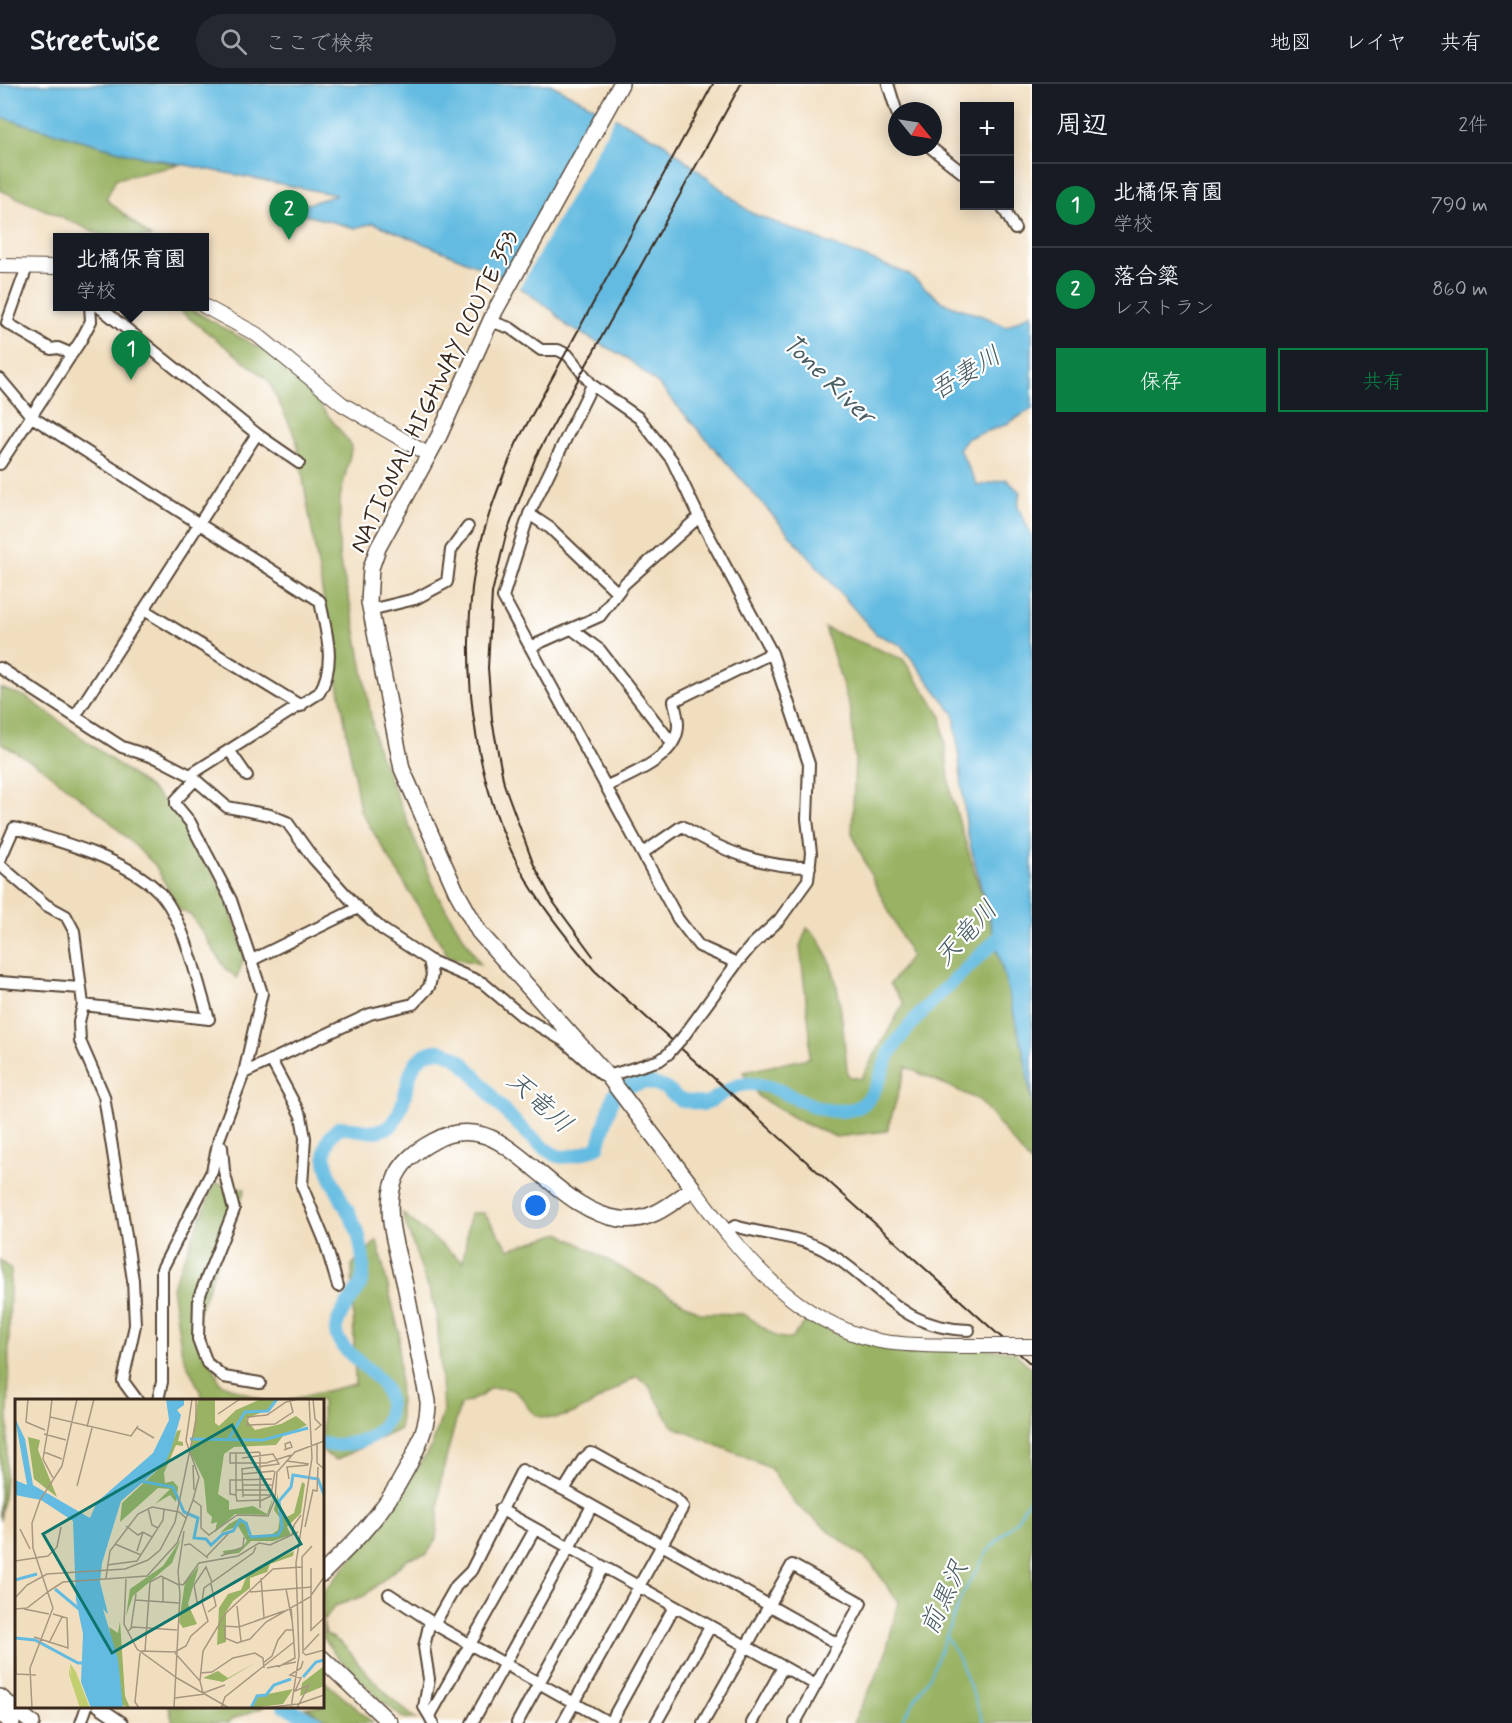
<!DOCTYPE html>
<html lang="ja">
<head>
<meta charset="utf-8">
<style>
  :root { --surface:#171b24; --page:#242831; --text:#f1f3f6; --muted:#9ea1a6; --line:#363941; --accent:#0b8043 }
  body { margin:0; font-family:Mynerve,"Klee One",sans-serif; background:var(--page); color:var(--text) }
  .controls { position:absolute; right:18px; top:18px; display:grid; overflow:hidden; border-radius:0px; box-shadow:0 3px 15px #0003 }
  .controls button { width:54px; height:54px; display:grid; place-items:center; padding:0; border:0; border-bottom:2px solid var(--line); background:var(--surface); color:var(--text); font:30px sans-serif }
  .compass { position:absolute; left:888px; top:18px; width:54px; height:54px; border-radius:50%; background:var(--surface); box-shadow:0 3px 15px #0003; rotate:120deg }
  .you { position:absolute; left:536px; top:1122px; width:21px; height:21px; margin:-15px; border:4px solid #fff; border-radius:50%; background:#1a73e8; box-shadow:0 0 0 9px #1a73e833 }
  .badge { display:grid; place-items:center; width:39px; height:39px; border-radius:50%; background:var(--accent); color:#fff; font-size:20px; font-weight:700 }
  .pin { position:absolute; translate:-50% -50px; filter:drop-shadow(0 2px 3px #0008) }
  .pin::after { content:''; position:absolute; top:32px; width:21px; height:18px; background:inherit; clip-path:polygon(0 0,100% 0,50% 100%) }
  .popup { position:absolute; left:53px; top:149px; width:156px; height:78px; box-sizing:border-box; display:grid; place-content:center; border-radius:0px; background:var(--surface); filter:drop-shadow(0 2px 4px #0005); font-size:20px; white-space:nowrap; color:var(--muted) }
  .popup b { font-size:22px; color:var(--text) }
  .popup::after { content:''; position:absolute; left:50%; top:100%; margin-left:-12px; border:12px solid transparent; border-top-color:var(--surface) }
  .list { margin:0; padding:0; list-style:none }
  h2 { display:flex; justify-content:space-between; align-items:center; height:78px; margin:0; padding:0 24px; font-size:26px }
  h2 small { font-size:20px; font-weight:400; color:var(--muted) }
  .list li { display:grid; grid-template-columns:39px 1fr auto; gap:18px; align-items:center; box-sizing:border-box; height:84px; padding:0 24px; border-top:2px solid var(--line) }
  .list b { display:block; font-size:22px; white-space:nowrap }
  .list p { margin:0; font-size:20px; white-space:nowrap; color:var(--muted) }
  .list em { font-size:20px; font-style:normal; color:var(--muted) }
  .actions { display:flex; gap:12px; padding:18px 24px }
  .actions a { flex:1; padding:14px 0; border:2px solid var(--accent); border-radius:0px; text-align:center; font-size:21px; color:var(--accent) }
  .actions .main { background:var(--accent); color:#fff }
  .icon { flex:none; width:33px; height:33px; fill:none; stroke:currentColor; stroke-width:2; stroke-linecap:round; stroke-linejoin:round }
  .map { position:relative; flex:none; width:1032px; height:1639px; overflow:hidden }
  header { display:flex; align-items:center; gap:36px; box-sizing:border-box; height:84px; padding:0 30px; background:var(--surface); border-bottom:2px solid var(--line) }
  header strong { font-size:28px }
  nav { display:flex; gap:33px; margin-inline-start:auto; font-size:21px }
  .search { width:420px; height:54px; background:var(--page); display:flex; align-items:center; gap:15px; box-sizing:border-box; padding:0 21px; border-radius:33px; color:var(--muted); font-size:22px }
  main { display:flex }
  aside { flex:1; background:var(--surface) }
  .map>svg:first-child { display:block }
  .forest { fill:#99b263; stroke:#6a6e40; stroke-width:1.5 }
  .water { fill:#64bbe1; stroke:#507280; stroke-width:1.5 }
  .pier { fill:#f1debf }
  .lines { fill:none; stroke-linecap:round; stroke-linejoin:round }
  .stream { stroke:#64bbe1; stroke-width:2 }
  .river { stroke:#64bbe1; stroke-width:14 }
  .minor-casing { stroke:#564536; stroke-width:14 }
  .major-casing { stroke:#564536; stroke-width:16 }
  .highway-casing { stroke:#564536; stroke-width:18 }
  .minor { stroke:#fff; stroke-width:10 }
  .major { stroke:#fff; stroke-width:14 }
  .highway { stroke:#fff; stroke-width:15 }
  .rail { stroke:#3b2a1e; stroke-width:2 }
  .minor-bridge-casing { stroke:#564536; stroke-width:14; stroke-linecap:butt }
  .major-bridge-casing { stroke:#564536; stroke-width:16; stroke-linecap:butt }
  .minor-bridge { stroke:#fff; stroke-width:10 }
  .major-bridge { stroke:#fff; stroke-width:14 }
  .labels { text-anchor:middle; dominant-baseline:central; stroke-width:4.5; stroke-linejoin:round; paint-order:stroke }
  .street-label { font-size:24px; fill:#3b2a1e; stroke:#fff }
  .water-label { font-size:26px; font-style:italic; fill:#495d62; stroke:#fff }
  .inset-river { fill:none; stroke:#64bbe1; stroke-width:3 }
  .inset-road { fill:none; stroke:#a8967f; stroke-width:1.5 }
  .view { fill:#0f766e; fill-opacity:0.15; stroke:#0f766e; stroke-width:3 }
  .inset-edge { fill:none; stroke:#3b2a1e; stroke-width:3 }
</style>
</head>
<body>
<header>
<strong>Streetwise</strong>
<div class="search"><svg class="icon" aria-label="search" viewBox="0 0 24 24"><circle cx="10" cy="10" r="6"/><path d="M15 15l6 6"/></svg>ここで検索</div>
<nav><a>地図</a><a>レイヤ</a><a>共有</a></nav>
</header>
<main>
<div class="map">
<svg width="1032" height="1639" viewBox="0 0 1032 1639">
  <rect width="100%" height="100%" fill="#fff"/>
  <filter id="ink" filterUnits="userSpaceOnUse"><feTurbulence type="fractalNoise" baseFrequency=".0167" numOctaves="2"/><feDisplacementMap in="SourceGraphic" scale="12" xChannelSelector="R" yChannelSelector="G"/><feConvolveMatrix kernelMatrix="1 2 1 2 8 2 1 2 1" color-interpolation-filters="sRGB"/></filter>
  <filter id="wash" filterUnits="userSpaceOnUse"><feTurbulence type="fractalNoise" baseFrequency=".008" numOctaves="4" result="noise"/><feDisplacementMap in="SourceGraphic" scale="24" xChannelSelector="R" yChannelSelector="G"/><feGaussianBlur stdDeviation="1.35" result="paint"/><feColorMatrix in="noise" values="0 0 0 0 0 0 0 0 0 0 0 0 0 0 0 0 0 1.4 0 .05"/><feComposite in="paint" operator="in"/></filter>
  <g filter="url(#wash)">
    <rect width="100%" height="100%" fill="#f1debf"/>
    <path class="forest" d="M0 33 130 70 179 81 116 95 106 115 151 153H106L0 106Z
      M175 223H187L275 273 305 302 352 362 340 414 339 474 354 536 376 661 438 812 480 880 449 873 360 726 296 354 268 296Z
      M825 544 903 575 941 631 951 711 991 841 1024 970 1032 1020V1081L979 1016 906 983 887 1047 836 1053 799 1037 759 1013 743 988 809 974 810 950 800 862 807 844C843 869 842 951 848 992L861 995 904 919 890 900 911 872 873 796 852 749 855 675 851 628Z
      M0 604 26 613 54 633 151 705 189 742 226 814 245 871 237 894 226 885 191 831 179 825 155 781 104 732 38 681 0 659Z
      M215 1099 245 1105 195 1238 220 1299 262 1316H204L182 1269 172 1203Z
      M402 1129 463 1178 470 1129H484L509 1165 560 1149 701 1229 744 1230 777 1253 791 1255 807 1236 840 1250 1014 1268 1032 1285V1639H853L885 1573 898 1518 872 1480 796 1421 770 1384 672 1342 649 1302 637 1292C611 1306 562 1349 533 1329 530 1327 527 1322 525 1318 516 1304 506 1303 490 1304L481 1312 460 1321 441 1394 436 1456 427 1470 409 1474 364 1512 335 1522 323 1537 324 1508 385 1434 432 1361 443 1328 437 1230Z
      M377 1157 399 1248 400 1345 336 1376 323 1368 322 1316H289L355 1300 352 1181Z
      M0 1176 11 1186C6 1269 13 1354 0 1437Z
      M323 1538 326 1550C348 1562 346 1564 361 1582 377 1601 395 1619 416 1635L403 1634 375 1611 334 1569 323 1553Z
      M323 1596 373 1639H333L305 1623 322 1622Z
      M169 1623V1622L264 1623 230 1636 229 1639H173Z"/>
    <path class="water" d="M0 0H550L664 59 751 129 908 190 944 219 988 234 1006 243 1032 229V325L1005 341 968 354 959 365 978 402 1006 395 1020 408 1018 423 1032 453V1020L1024 970 967 748 954 630 901 561 876 550 660 302 627 274 567 242 553 227 507 194 374 139 355 144 272 122 307 120 337 111 130 70 0 33Z"/>
    <path class="pier" d="M602 22 617 30 519 205 506 197Z"/>
    <g class="lines">
      <path class="stream" d="M946 1553 959 1574 984 1639
        M900 1639 931 1590 962 1511 987 1468 1017 1436 1032 1410"/>
      <path class="river" d="M322 1360C353 1365 400 1351 387 1310 379 1285 337 1269 336 1247 336 1230 355 1213 361 1199 366 1186 362 1166 359 1153 351 1121 301 1070 340 1043L374 1048 390 1043C408 1023 405 989 418 976 450 945 481 1002 499 1021 510 1033 543 1067 558 1072 570 1075 587 1068 598 1063L614 1010 623 1003 647 998 665 1004 680 1016 704 1020C716 1016 729 1003 740 1001 782 993 811 1037 853 1025 879 1018 880 981 894 962 925 918 971 884 1007 844
        M284 1622 319 1639"/>
    </g>
  </g>
  <g filter="url(#ink)">
    <g class="lines">
      <g class="minor-casing">
        <path id="minor" d="M888 0 897 29
          M930 63 964 90
          M1002 122 1015 145
          M27 183 7 239 51 265 58 264 72 270
          M98 222 257 350 299 379
          M490 237 510 244 541 266H558L568 271 592 301 639 334 672 376 699 433 772 569 809 680 807 735 811 769 808 796 779 836 752 861 737 879 683 953
          M0 295 32 333 320 517C326 548 337 580 319 609L190 691
          M592 301 529 430 503 513 678 835 699 862 737 879
          M0 380 81 256 91 237 90 222
          M529 430 550 444 617 508
          M144 526 301 622
          M370 526 415 515 447 498 451 466 468 443
          M573 546 600 566 672 659
          M530 563 600 532 624 500 699 433
          M0 584 122 663 159 675 190 691 227 723 270 731 287 738 313 774 358 824 382 845 429 876 483 899 522 932 564 957 601 990 608 992 660 976 668 970
          M76 631 257 350
          M229 666 247 692
          M607 702C630 691 679 673 678 640 678 633 675 625 674 617L772 569
          M643 769 682 742C719 766 765 784 810 783
          M0 776 14 744C57 756 129 776 159 808 184 834 198 900 209 935L83 921
          M0 781 46 821 66 832 74 847 83 921 79 938 80 957 104 1012 133 1196 135 1241 123 1297 137 1316
          M252 876 358 824
          M0 898 80 904
          M271 976 301 1032 305 1054 302 1102 324 1155 338 1202
          M244 989 370 930 413 920 429 903 432 891 429 876
          M222 1063 224 1087 234 1126 199 1213 198 1255 207 1279 224 1293 260 1299
          M725 1148 735 1142C763 1151 797 1151 824 1166 880 1198 896 1244 969 1246
          M158 1316 162 1298V1185L212 1087 219 1055 244 989 262 909 231 816 190 738 176 721V716L195 696
          M500 1425 816 1601
          M389 1510 430 1537 424 1563 429 1595 424 1623 430 1633
          M98 1622 123 1639
          M81 1639 87 1622
          M433 1639 430 1633 432 1628 535 1445
          M472 1639 592 1422
          M517 1639 603 1483
          M563 1639 683 1423 676 1415 595 1370 590 1369 583 1375 564 1406
          M610 1639 439 1543 435 1539 456 1502 471 1487 522 1386 564 1406 838 1560
          M610 1639 674 1523
          M656 1639 710 1543
          M703 1639 792 1481 861 1519 795 1639
          M752 1639 783 1583"/>
      </g>
      <g class="major-casing">
        <path id="major" d="M0 182 57 183
          M204 222 256 250 342 320 429 371
          M693 1104C742 1172 794 1237 879 1257 905 1262 931 1261 957 1262"/>
      </g>
      <g class="highway-casing">
        <path id="highway" d="M322 1490C337 1474 353 1460 367 1443 392 1415 430 1354 428 1317 420 1278 413 1239 405 1201 398 1169 383 1130 394 1098 400 1078 417 1066 434 1057 454 1045 479 1046 499 1058 538 1081 573 1129 620 1135 650 1139 671 1120 693 1104L608 992 479 848 456 807 402 685 369 518 371 484 378 464 439 352 495 227 621 0
          M322 1574 390 1639
          M0 1613 32 1639
          M0 1629 12 1639"/>
      </g>
      <use href="#minor" class="minor"/>
      <use href="#major" class="major"/>
      <use href="#highway" class="highway"/>
      <path class="rail" d="M713 0 516 360C497 406 478 454 472 504 462 599 476 704 522 788 542 824 568 856 595 887L1032 1281
        M593 872 554 819 533 779 504 700 492 636 488 584 492 509 506 451 536 372 741 0"/>
      <g class="minor-bridge-casing">
        <path id="minor-bridge" d="M668 970 683 953"/>
      </g>
      <g class="major-bridge-casing">
        <path id="major-bridge" d="M957 1262H1032"/>
      </g>
      <use href="#minor-bridge" class="minor-bridge"/>
      <use href="#major-bridge" class="major-bridge"/>
    </g>
  </g>
  <g class="labels">
    <g class="street-label">
      <text transform="translate(435 308) rotate(-64)">NATIONAL HIGHWAY ROUTE 353</text>
    </g>
    <g class="water-label">
      <text transform="translate(966 290) rotate(-31)">吾妻川</text>
      <text transform="translate(828 296) rotate(44)">Tone River</text>
      <text transform="translate(967 850) rotate(-47)">天竜川</text>
      <text transform="translate(539 1019) rotate(42)">天竜川</text>
      <text transform="translate(945 1514) rotate(-65)">前黒沢</text>
    </g>
  </g>
  <g transform="translate(15 1315)">
    <rect width="309" height="309" fill="#f1debf"/>
    <path d="M55 264 61 273 75 309H65L54 276V267L56 278Z" fill="#c2cf71"/>
    <path d="M183 0H200V24L204 27 221 11 246 0H261L252 11 231 20 240 31 266 25 281 17 292 26 268 37 261 46 219 48 209 55 203 95 214 102V111L238 107 252 115 258 98 255 111 252 116 220 115 200 133 202 123 196 125 197 118 192 113 189 81 175 53ZM166 31 163 42 168 43V47L161 46 149 74 150 84 158 82 163 88 161 103 155 96 140 105 155 90 143 89 105 123 107 104 150 64 162 32ZM13 38 25 41 23 51 42 98 19 80ZM287 83 290 85 286 114 272 128 276 136 258 142H236L224 154 209 156 208 152 227 149 232 142 223 127 205 134 214 125 225 119 233 124V136L253 138 263 131 265 119 259 111 263 94V112L270 119 279 114ZM166 140 157 164 118 197 111 217 115 190 148 167ZM279 152 278 157 255 165 252 173 235 179V189L218 202 211 213V243L202 246 204 209 213 195 226 191 233 174ZM184 167 173 205 182 225 168 229 164 223 170 183ZM105 222 110 297 115 309 107 306 94 228 103 234ZM243 262 208 283 188 279 203 272 213 279ZM309 267V287L285 297 287 284ZM278 290 268 305 237 309 243 297Z" fill="#99b263"/>
    <path d="M151 0 169 1V6L162 11 166 16 156 51 150 64 106 102 87 164 85 183 93 215 88 210 103 260 108 309H76L66 283 68 235 61 201 58 122 26 101 0 96V81L12 86 0 19 10 40 18 86 75 119 82 103 138 54 154 21Z" fill="#64bbe1"/>
    <path class="inset-river" d="M175 40 248 41 293 29M213 41 230 13 253 12 262 0M125 82 158 88 169 113 183 119 179 139 191 140 196 146 208 135 218 132 225 121 231 124 236 138 263 136 267 129 264 102 276 88 278 76 303 80 309 96M0 181 22 175M40 190 64 210M0 239 20 241 63 264H72M288 278 301 263 309 261M236 309 242 297 251 296 259 286 276 280"/>
    <path class="inset-road" d="M13 0 11 23 30 31M37 0 35 18 116 37 123 27M177 0 171 42 184 78 178 101M298 0 300 20 306 26 300 31M275 2 278 13 260 25 232 26 233 18 252 16 271 3 283 0M203 15 225 0M35 18 28 60 38 79M72 28 79 0M122 29 139 39M29 35 51 41M302 44V64L308 69M269 51 277 48 275 43 270 45 271 50M29 53 47 60M221 54V96L222 102 245 101V54L244 53 227 54H215V64H251L276 56M227 59 258 55 264 65 227 70M272 62 294 65M178 66 179 91M227 69 228 98M227 75 259 72M274 80 272 68 293 66M228 86H257M62 87 77 29M221 91H257M221 96 215 95V81L257 80M228 96H256L260 72M133 109 137 126 143 129M245 109V102L256 97M111 127 123 136 128 133 137 138M290 128 298 91 302 92 303 68M5 130 15 150M277 136 279 126 286 116M100 145 126 156M169 146 175 145 193 159M122 152 128 133M206 157 228 148 229 138M191 158 213 135M0 162 33 157 42 148 46 128M92 166 122 162 148 121 149 111M91 179 95 152 123 115 137 108 164 113 171 119M246 179 249 219M111 180 109 225 122 250 162 279 214 309M164 185 168 186 184 164 223 157 244 144 255 146 283 133M271 190 277 221M34 192 48 183 132 177 162 144 178 101 186 107V129L194 136 222 116 253 117 260 100 262 73 280 53 309 42M235 193 297 188M0 199 12 186 32 175 110 170 133 161 145 151 160 123 181 22V0M120 201 164 204M148 203V178M187 203H182L179 186 191 168 197 183M222 207 226 242M0 210 12 209 34 192M9 210 34 215M193 213 201 207 196 185M208 227 224 228 269 212M210 228V239L222 244 235 240 251 223 295 198 309 178M116 229 121 195M113 232 118 228 162 231M295 232 309 219M296 232V169M0 234 1 275M19 238 53 249 52 219 38 215M34 244 47 218M289 251 304 235M126 252 160 253 171 247 176 237 193 222 187 203 189 189 238 154 241 148M130 252 135 183 146 177 164 186M287 253 291 256 309 251M288 253 287 158 297 147M160 254 185 282 188 294 210 286M248 264 257 257 263 241 271 231H279M263 268 280 259 279 244M252 269 281 263M185 274 197 273 218 259 240 254 248 259 249 269M1 275 21 276M185 282 188 252 211 214 258 170 287 168M160 299 190 295M17 309 15 269 38 209 18 149 17 124 25 101 47 67 62 0M124 309 120 303 125 254M159 309 165 196 163 172 169 132M206 309 210 298 279 243 276 208M249 309 283 305 309 296M276 309 284 257 281 164 297 59 294 0M282 309 294 286 280 292 286 279 275 276 286 269 288 262"/>
    <path class="view" d="M217 26 286 145 97 254 28 135Z"/>
    <rect width="309" height="309" class="inset-edge"/>
  </g>
</svg>
<div class="controls">
<button>+</button>
<button>−</button>
</div>
<svg class="compass" viewBox="-18 -18 36 36"><path d="M0-13l5 13h-10z" fill="#e53935"/><path d="M0 13l5-13h-10z" fill="#9ea1a6"/></svg>
<div class="you"></div>
<div class="pin badge" style="left:131px;top:296px">1</div>
<div class="popup"><b>北橘保育園</b>学校</div>
<div class="pin badge" style="left:289px;top:156px">2</div>
</div>
<aside>
<h2>周辺<small>2件</small></h2>
<ul class="list">
<li><span class="badge">1</span><div><b>北橘保育園</b><p>学校</p></div><em>790 m</em></li>
<li><span class="badge">2</span><div><b>落合簗</b><p>レストラン</p></div><em>860 m</em></li>
</ul>
<div class="actions"><a class="main">保存</a><a>共有</a></div>
</aside>
</main>
</body>
</html>
